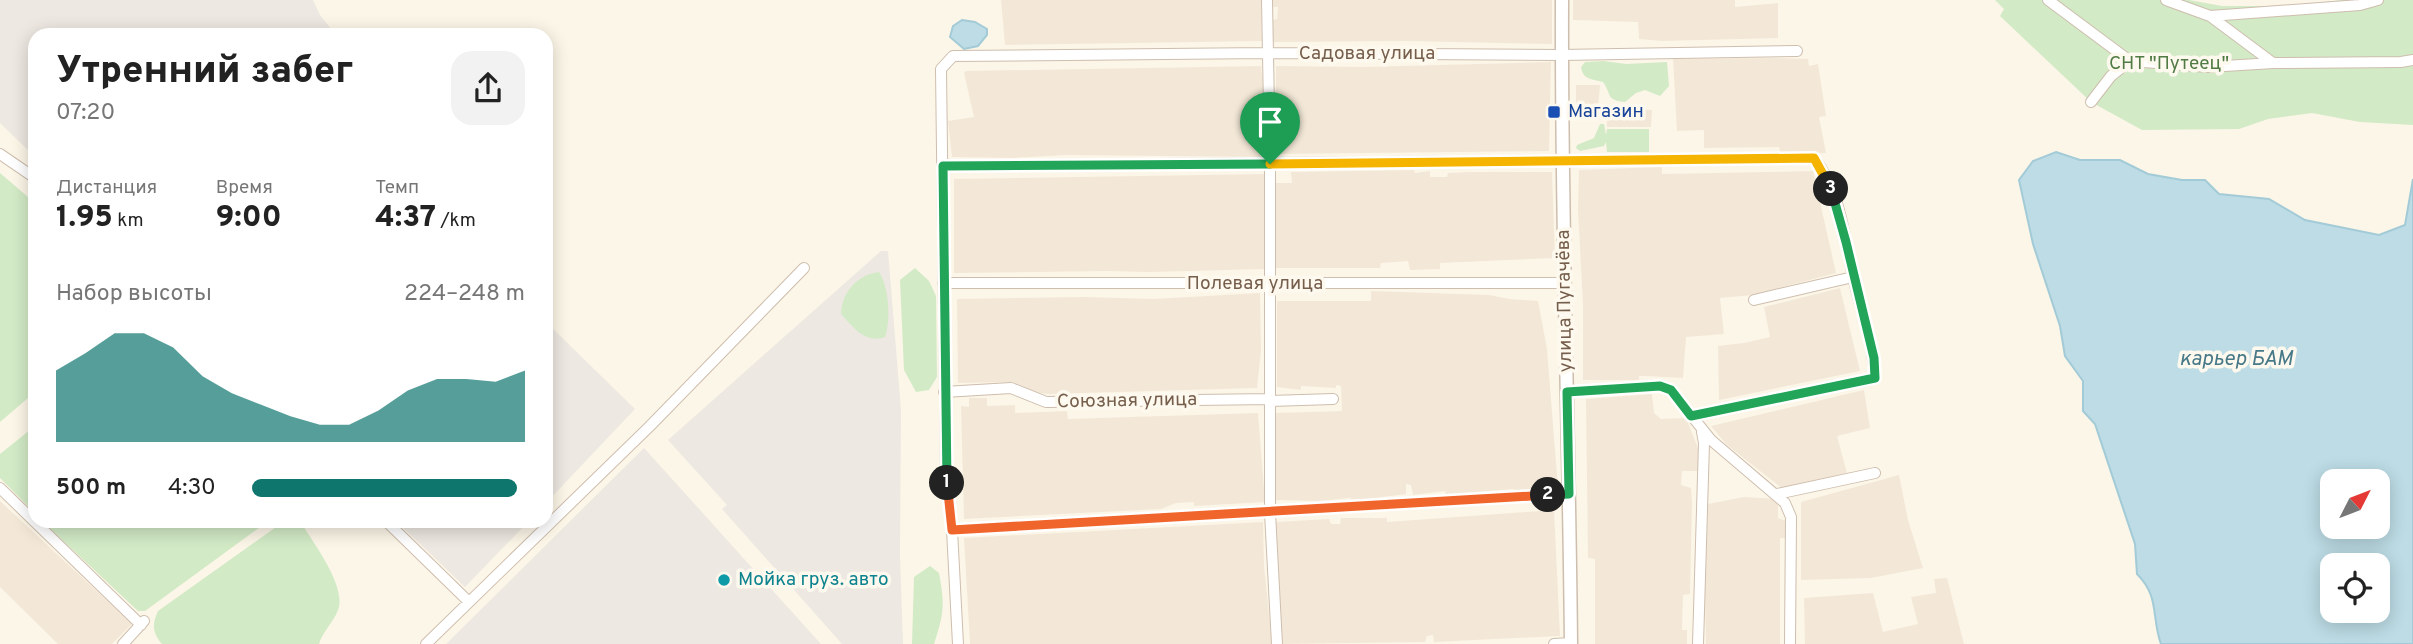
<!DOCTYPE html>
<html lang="ru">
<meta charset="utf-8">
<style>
:root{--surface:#fff;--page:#f2f2f2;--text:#222;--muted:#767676;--accent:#0f766e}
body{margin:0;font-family:Overpass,sans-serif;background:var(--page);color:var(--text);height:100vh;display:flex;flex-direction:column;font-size:26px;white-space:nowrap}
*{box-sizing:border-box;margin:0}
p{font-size:23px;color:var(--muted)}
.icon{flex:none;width:38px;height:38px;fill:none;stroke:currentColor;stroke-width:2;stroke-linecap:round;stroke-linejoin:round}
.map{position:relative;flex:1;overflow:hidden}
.sheet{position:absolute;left:28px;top:28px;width:525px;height:500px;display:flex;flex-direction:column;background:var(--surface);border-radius:21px;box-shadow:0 4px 18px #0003}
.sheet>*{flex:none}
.needle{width:46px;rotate:48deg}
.buttons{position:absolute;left:2320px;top:469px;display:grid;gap:14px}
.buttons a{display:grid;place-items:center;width:70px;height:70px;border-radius:14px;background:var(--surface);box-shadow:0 4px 18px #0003;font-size:35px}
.pin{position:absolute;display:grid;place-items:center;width:60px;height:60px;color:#fff;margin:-72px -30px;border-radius:50% 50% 50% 0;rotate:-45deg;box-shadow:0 0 7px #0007}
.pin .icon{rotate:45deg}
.km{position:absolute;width:35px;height:35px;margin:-18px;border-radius:50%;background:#222;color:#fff;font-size:19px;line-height:35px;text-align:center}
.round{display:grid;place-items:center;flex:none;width:74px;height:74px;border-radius:21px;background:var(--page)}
.summary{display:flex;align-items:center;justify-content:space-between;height:119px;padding:0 28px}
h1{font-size:38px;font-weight:800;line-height:52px}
.stats{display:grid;grid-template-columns:repeat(3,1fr);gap:10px;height:119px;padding:7px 28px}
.stats div{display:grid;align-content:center}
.stats b{font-size:30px;font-weight:800}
.stats small{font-size:19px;font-weight:400}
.stats p{font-size:19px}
.chart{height:196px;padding:14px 28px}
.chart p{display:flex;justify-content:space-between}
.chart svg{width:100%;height:126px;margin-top:7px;fill:var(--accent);opacity:.7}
ul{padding:0 28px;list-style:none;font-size:23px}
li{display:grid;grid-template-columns:112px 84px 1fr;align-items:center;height:52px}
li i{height:18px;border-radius:9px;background:var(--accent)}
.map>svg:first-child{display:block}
</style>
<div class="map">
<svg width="2413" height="644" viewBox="0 0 2413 644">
<rect width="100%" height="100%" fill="#fcf6e8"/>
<path fill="#f3e8d7" d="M1001,0H1261L1262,41L1005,45Z
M1271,0H1552V44L1406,41L1273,42V20L1277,19L1278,7H1271Z
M1573,0H1735V7L1778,3V38L1662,41L1639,39L1638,22L1573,20Z
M1776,58L1808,59L1809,66L1818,64L1826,116L1819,117L1826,153L1781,155L1779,147L1704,148V130L1677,131L1673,59Z
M1551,62L1549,151L1276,154V66L1364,67Z
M1261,66L1264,95V157L1066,155L1012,158L952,157L948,121L974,117L964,73L966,71Z
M1576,85H1600L1598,108L1652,110L1651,127H1607V114L1576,112Z
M1662,167V174L1813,171L1836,273L1753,295L1720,298L1724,334L1686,337L1683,378L1645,376H1639V380H1583V306L1578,209L1579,170Z
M1414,170L1415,173L1430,171V177H1447L1448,173L1469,172H1552L1555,258L1440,263V269L1410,270L1408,261L1381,263L1380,268H1275V183H1292L1291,172Z
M1266,174V269L1149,272L1108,271L954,273V179Z
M1840,288L1860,371L1719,400L1718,346L1744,343L1770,337L1764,307Z
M1371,291L1489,295L1509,299L1538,301L1547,349L1558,488L1514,493V489L1446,494L1445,491L1413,495L1411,485L1406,484V494L1351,501V498L1319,501L1276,500V413L1342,411L1341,386L1336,385V388L1301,386V390L1277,387V301H1371Z
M1260,293L1261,351L1257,388L1049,394L1038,393L1013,382L958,383L957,299L1084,297L1153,299Z
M1864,390L1870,428L1837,436L1847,473L1783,489L1727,445L1711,426Z
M1652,394L1654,413L1661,419L1686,418L1698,448V471H1682L1681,485L1691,488L1692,503L1690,594L1683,595L1682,630H1687V644H1595V559L1588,558L1586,399Z
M969,398H987V406L1015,405V413L1067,411L1068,419L1258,413L1265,502L1194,506V502L1176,503L1161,509L964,519L961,406L969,407Z
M1899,475L1908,520L1923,568L1871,578L1801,580V502Z
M1744,497L1778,499V518L1786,521V538H1780V644H1706L1705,596L1708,504Z
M0,501L132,624L112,644H58L0,587Z
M1554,510L1560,636L1434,642L1433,635L1427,636L1425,642L1281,644L1276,522L1329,519L1331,524H1340L1341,518H1387V522Z
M1263,522L1264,565L1272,644H970L964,538Z
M1947,578L1964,644H1805L1804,598L1873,593L1883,632L1918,624L1911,597L1936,593L1934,579Z"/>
<path fill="#ede8e1" d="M0,0H313L320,15L336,35H35V157L0,123Z
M881,251H888L901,410L900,555L903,644H842L722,509L727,505L668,440Z
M546,322L635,409L546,503Z
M644,448L821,644H446Z
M397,522H528L465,587Z"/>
<path fill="#d2eac6" d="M1995,0H2189L2222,6H2283L2343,0H2413V125L2360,122L2312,113L2268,119L2239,129L2142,130L2091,102L2000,16L2004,9Z
M1604,61L1626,64L1667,62L1669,86L1660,96L1645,90L1636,93L1625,102C1605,100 1612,94 1603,82C1592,79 1583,80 1581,67L1585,62Z
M1600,124H1604L1606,135L1607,129H1649V152H1607L1606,142L1604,146L1580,151L1576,148L1577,145L1594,138Z
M0,173L35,203V392L0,422Z
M915,268L929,281L936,296L937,377L929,390L916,392L904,370L900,280Z
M879,272C889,287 891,320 885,337C865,344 853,327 841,314C842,292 857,275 879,272Z
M35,426V513L0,478V454Z
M43,522H267L145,611H138Z
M283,522H299L302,524C314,544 347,587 338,610C333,623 323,631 319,644H162C152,632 152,624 158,611Z
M930,566L939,573C945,605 944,613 934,644H912L914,577Z"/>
<path fill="#bddce5" stroke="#a3cbd7" stroke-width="2" fill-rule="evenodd" d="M962,20L975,22L987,29V35L978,46L964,49L950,37L953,26Z
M2056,152L2080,160H2120L2148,174L2182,180H2205L2219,194L2269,199L2305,220L2379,235L2405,225L2413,179V644H2161C2151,616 2160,597 2137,574L2135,544L2095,424L2083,411V381L2065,356L2060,326L2033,244L2019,180L2033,161ZM2378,481V527H2333V481ZM2378,565V611H2333V565Z"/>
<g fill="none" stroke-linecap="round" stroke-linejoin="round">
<defs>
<path id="minor" d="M1267,0L1270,164V513L1277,644
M2048,0L2130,61L2209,67L2273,63L2401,62L2413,60
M2166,0L2210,16L2360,5L2378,0
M2210,16L2273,63
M2091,102L2111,76L2130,61
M0,154L35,178
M943,166L1814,158C1840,190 1845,238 1853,277C1861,311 1873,343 1875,378L1691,416
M943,283H1566
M1754,300L1853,277
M944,392L1011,388L1046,402L1270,399
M1567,392L1660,386L1671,390L1711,440L1785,503L1791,517L1790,644
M1270,401L1333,399
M0,488L141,625
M1777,494L1875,473
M387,522L468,601
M952,530L1569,494
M123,644L144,621
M426,644L650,426L804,268
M958,644L952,530L946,475L941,69L953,56L1266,53L1561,55L1797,51
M1554,644L1571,643
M1698,644L1704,443L1702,432"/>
<path id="tertiary" d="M1562,0C1561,215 1569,429 1571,644"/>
</defs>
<use href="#minor" stroke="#cebeae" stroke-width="12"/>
<use href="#tertiary" stroke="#cebeae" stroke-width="15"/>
<use href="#minor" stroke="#fff" stroke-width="10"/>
<use href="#tertiary" stroke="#fff" stroke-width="12"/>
</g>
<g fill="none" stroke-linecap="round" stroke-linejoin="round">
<defs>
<path id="split-1" d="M947,483L943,166L1270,164"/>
<path id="split-2" d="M947,483L952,530L1548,495"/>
<path id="split-3" d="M1548,495L1569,494L1567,392L1660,386L1671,390L1691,416L1875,378L1874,358L1846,242L1831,189"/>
<path id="split-4" d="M1270,164L1814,158L1831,189"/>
</defs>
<use href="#split-1" stroke="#fff" stroke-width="14"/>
<use href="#split-2" stroke="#fff" stroke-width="14"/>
<use href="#split-3" stroke="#fff" stroke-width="14"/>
<use href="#split-4" stroke="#fff" stroke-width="14"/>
<use href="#split-1" stroke="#22a559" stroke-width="9"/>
<use href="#split-2" stroke="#f0652b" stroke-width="9"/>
<use href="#split-3" stroke="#22a559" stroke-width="9"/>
<use href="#split-4" stroke="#f5b400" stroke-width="9"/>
</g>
<rect fill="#1a4fb4" stroke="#fef9ee" stroke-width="2.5" x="1547" y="105" width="14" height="14" rx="3.5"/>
<circle fill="#0f9aa8" stroke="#fef9ee" stroke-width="2.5" cx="724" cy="580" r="7"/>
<g text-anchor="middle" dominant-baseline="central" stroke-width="7" stroke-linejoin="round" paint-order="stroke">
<g font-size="19" fill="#765e4c" stroke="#fef9ee">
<text x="1367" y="54">Садовая улица</text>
<text x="1255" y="284">Полевая улица</text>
<text transform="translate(1565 301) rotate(-91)">улица Пугачёва</text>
<text transform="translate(1127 401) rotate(-1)">Союзная улица</text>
</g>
<g font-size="19" fill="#517b44" stroke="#fef9ee">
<text x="2169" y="64">СНТ "Путеец"</text>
</g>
<g font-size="19" fill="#164399" stroke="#fef9ee" text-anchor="start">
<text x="1568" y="112">Магазин</text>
</g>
<g font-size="19" fill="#0d838f" stroke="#fef9ee" text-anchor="start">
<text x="738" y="580">Мойка груз. авто</text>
</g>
<g font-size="21" font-style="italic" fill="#477988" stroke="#fef9ee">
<text x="2236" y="359">карьер БАМ</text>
</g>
</g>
</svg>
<div class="buttons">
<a><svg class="needle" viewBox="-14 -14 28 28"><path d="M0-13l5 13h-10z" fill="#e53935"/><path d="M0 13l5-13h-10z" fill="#767676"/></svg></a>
<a><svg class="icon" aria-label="locate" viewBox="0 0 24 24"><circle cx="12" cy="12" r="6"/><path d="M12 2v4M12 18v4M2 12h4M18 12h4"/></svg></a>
</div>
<div class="pin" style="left:1270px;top:164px;background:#1e9e55"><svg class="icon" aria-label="arrive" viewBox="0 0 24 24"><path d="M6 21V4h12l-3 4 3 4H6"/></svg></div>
<b class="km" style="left:947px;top:483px">1</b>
<b class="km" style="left:1548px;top:495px">2</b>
<b class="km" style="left:1831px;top:189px">3</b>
<section class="sheet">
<div class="summary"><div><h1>Утренний забег</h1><p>07:20</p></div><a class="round"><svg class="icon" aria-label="share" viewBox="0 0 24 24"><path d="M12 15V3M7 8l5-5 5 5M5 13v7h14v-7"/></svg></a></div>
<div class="stats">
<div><p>Дистанция</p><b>1.95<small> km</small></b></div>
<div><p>Время</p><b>9:00</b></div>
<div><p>Темп</p><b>4:37<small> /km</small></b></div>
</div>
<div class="chart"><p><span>Набор высоты</span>224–248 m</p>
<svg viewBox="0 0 160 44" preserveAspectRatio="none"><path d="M0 44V19L10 13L20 6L30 6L40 11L50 21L60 27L70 31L80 35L90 38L100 38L110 33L120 26L130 22L140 22L150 23L160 19V44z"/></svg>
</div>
<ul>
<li><b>500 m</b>4:30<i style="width:97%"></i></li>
</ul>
</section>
</div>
